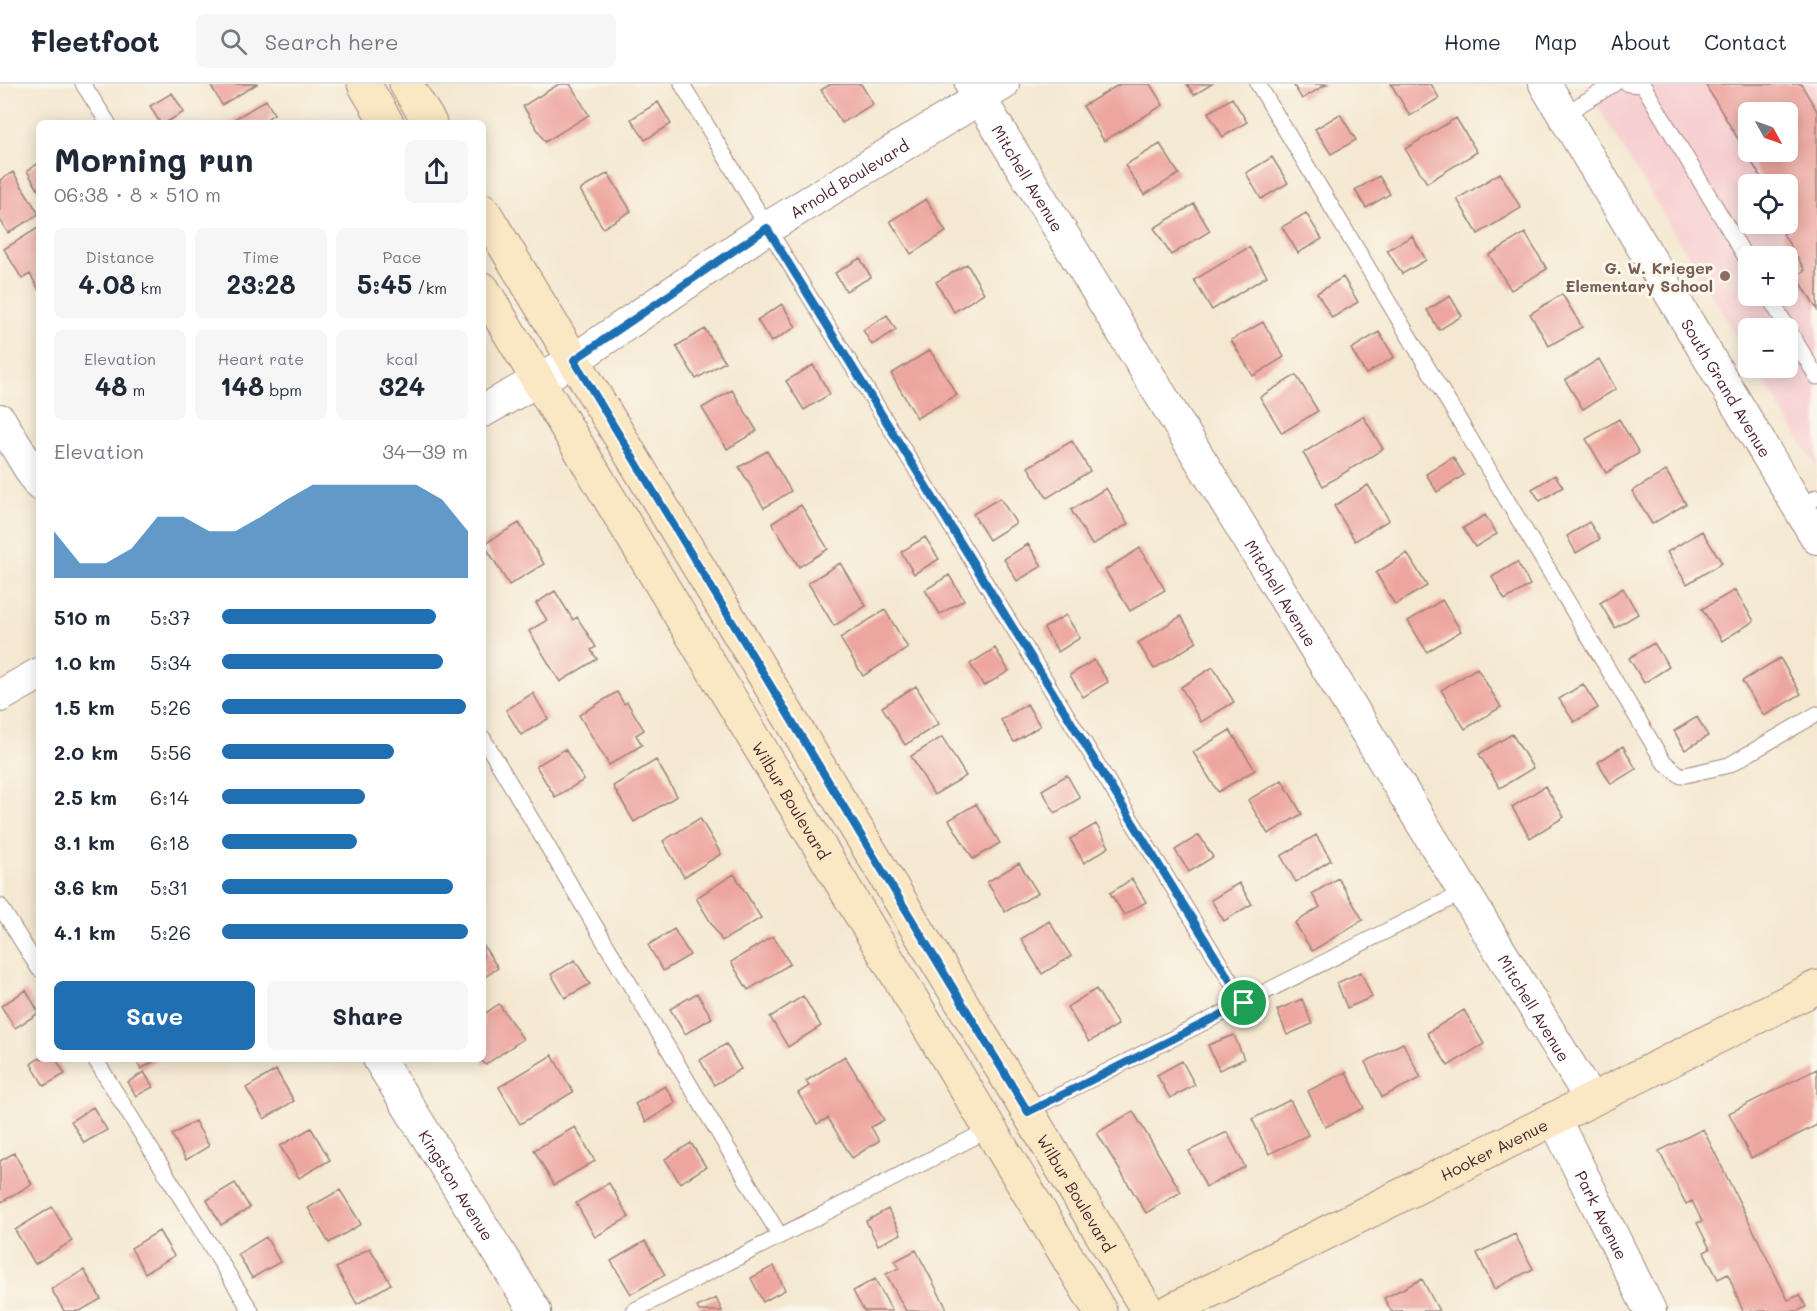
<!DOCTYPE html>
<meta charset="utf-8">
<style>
:root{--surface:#fff;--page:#f6f6f7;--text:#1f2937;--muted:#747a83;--line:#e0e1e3;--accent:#1f6fb2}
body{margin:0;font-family:Mali,sans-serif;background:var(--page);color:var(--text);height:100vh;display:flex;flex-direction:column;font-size:22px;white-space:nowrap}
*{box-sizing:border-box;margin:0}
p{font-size:20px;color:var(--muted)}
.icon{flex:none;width:33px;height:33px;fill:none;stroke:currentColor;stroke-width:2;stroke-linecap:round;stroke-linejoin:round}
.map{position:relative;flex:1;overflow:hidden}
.details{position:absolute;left:36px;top:36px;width:450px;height:942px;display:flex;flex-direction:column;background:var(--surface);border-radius:9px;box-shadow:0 3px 15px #0003}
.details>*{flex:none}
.needle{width:39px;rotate:130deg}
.controls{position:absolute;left:1738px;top:18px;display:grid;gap:12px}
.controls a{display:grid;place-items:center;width:60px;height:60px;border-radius:9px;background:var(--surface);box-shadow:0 3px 15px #0003;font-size:30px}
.pin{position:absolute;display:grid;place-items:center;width:51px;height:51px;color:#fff;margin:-26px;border:3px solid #fff;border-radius:50%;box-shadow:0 2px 6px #0007}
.round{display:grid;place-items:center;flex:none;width:63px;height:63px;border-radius:9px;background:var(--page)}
.overview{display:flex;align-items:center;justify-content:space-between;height:102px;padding:0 18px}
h1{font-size:33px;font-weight:700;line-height:45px}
.figures{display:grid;grid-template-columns:repeat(3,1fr);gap:9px;height:102px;padding:6px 18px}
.figures div{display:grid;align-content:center;border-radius:9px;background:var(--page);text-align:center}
.figures b{font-size:26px;font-weight:700}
.figures small{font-size:16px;font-weight:400}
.figures p{font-size:16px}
.chart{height:168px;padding:12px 18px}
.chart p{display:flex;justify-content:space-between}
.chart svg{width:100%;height:108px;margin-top:6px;fill:var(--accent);opacity:.7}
.action{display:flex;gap:12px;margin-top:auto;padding:12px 18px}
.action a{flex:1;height:69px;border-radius:9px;background:var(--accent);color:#fff;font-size:24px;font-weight:700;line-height:69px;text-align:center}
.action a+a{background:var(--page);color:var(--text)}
ul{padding:0 18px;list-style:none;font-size:20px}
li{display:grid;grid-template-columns:96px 72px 1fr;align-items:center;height:45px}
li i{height:15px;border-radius:8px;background:var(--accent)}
header{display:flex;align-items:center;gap:36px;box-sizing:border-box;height:84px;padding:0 30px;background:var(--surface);border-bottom:2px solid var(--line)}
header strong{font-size:28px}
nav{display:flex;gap:33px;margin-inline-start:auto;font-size:21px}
.search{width:420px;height:54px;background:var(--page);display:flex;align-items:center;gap:15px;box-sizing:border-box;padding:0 21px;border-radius:9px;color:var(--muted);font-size:22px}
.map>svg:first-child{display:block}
</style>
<header>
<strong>Fleetfoot</strong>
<div class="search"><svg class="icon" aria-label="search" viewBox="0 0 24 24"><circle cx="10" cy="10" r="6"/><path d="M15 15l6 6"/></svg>Search here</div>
<nav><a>Home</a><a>Map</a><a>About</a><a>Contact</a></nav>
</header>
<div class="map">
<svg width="1817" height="1227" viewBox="0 0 1817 1227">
<rect width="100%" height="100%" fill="#fbf7ec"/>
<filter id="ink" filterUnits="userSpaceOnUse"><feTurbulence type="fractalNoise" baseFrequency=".0167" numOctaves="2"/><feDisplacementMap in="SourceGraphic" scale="12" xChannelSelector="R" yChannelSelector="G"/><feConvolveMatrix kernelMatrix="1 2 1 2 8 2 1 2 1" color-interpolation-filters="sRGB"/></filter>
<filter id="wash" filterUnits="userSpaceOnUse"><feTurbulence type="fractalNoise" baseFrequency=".008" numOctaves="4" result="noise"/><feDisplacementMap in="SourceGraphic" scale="24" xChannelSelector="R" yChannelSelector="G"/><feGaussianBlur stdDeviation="1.35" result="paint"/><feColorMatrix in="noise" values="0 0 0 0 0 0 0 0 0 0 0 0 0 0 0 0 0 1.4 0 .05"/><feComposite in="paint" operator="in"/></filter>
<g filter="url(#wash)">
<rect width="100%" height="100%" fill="#f4e8d0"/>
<path fill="#f7cfd2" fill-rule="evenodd" d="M1584,0H1817V384L1756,284H1788V244H1749V272ZM1749,28H1788V68H1749ZM1749,100H1788V140H1749ZM1749,172H1788V212H1749Z"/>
<g id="blocks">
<path fill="#eda69f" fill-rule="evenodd" d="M210,0H257L222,21Z
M559,0H570L589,31L545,58L523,22Z
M831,0H861L873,20L842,39L821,6Z
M1120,0H1150L1163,21L1104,57L1083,22Z
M1187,0H1212L1194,11Z
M1293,0H1327L1302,15Z
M1391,0H1431L1439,14L1410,32Z
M1705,0H1801L1817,27V226L1797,192L1805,186L1783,150L1791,145L1788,140V100H1765ZM1749,28H1788V68H1749Z
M172,9L184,28L165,39H160L150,22Z
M1232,14L1247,38L1223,53L1208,29Z
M266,16L274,30L268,34L271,39H228Z
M658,18L671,40L645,56L631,35Z
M1340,30L1356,56L1331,70L1315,45Z
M1456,34L1477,68L1427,99L1405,65Z
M1160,60L1179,90L1144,111L1125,81Z
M1272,73L1288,99L1261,115L1246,89Z
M39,79V107L27,87Z
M13,88L39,130L8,149L0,135V96Z
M608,89L631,127L603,144L580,106Z
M1500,89L1521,124L1478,150L1457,115Z
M1379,92L1390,110L1366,124L1355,106Z
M926,115L946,148L911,170L890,137Z
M1194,120L1210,147L1171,171L1154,144Z
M1306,129L1322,155L1298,169L1282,143Z
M38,144L39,145V206L30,190L22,195L4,165Z
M1525,149L1547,185L1511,206L1489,171Z
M1412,152L1426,176L1402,190L1387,166Z
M1249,163L1267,192L1212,226L1194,196Z
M860,174L871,193L846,207L835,189Z
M967,180L984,209L954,228L936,198Z
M1343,193L1358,218L1332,234L1317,209Z
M1562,210L1582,243L1549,262L1530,230Z
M1450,212L1462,232L1439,246L1427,226Z
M782,220L796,243L771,258L757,236Z
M887,231L896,246L872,261L863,246Z
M1263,238L1284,273L1253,292L1231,256Z
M705,245L725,278L696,295L676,262Z
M1379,248L1394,273L1366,290L1351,265Z
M930,266L957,311L917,334L891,290Z
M1599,275L1616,305L1583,325L1565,296Z
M813,281L830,310L804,326L786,297Z
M1296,291L1318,327L1282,349L1260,313Z
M732,306L757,347L727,365L702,324Z
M1363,332L1383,365L1323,402L1303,369Z
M1619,335L1639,369L1606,389L1586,355Z
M1072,357L1090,387L1047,414L1028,383Z
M767,367L791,407L764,424L739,383Z
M1453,373L1464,391L1437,408L1426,390Z
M1666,387L1686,420L1652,440L1632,407Z
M1555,391L1563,403L1540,417L1532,405Z
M1368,401L1389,436L1355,457L1334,422Z
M1106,404L1128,440L1092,461L1071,426Z
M1000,414L1016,439L989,456L973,430Z
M801,421L828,465L799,483L772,439Z
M1485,431L1497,450L1475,463L1463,444Z
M1589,438L1600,455L1576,469L1567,452Z
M519,439L544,480L509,501L484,460Z
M1702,447L1722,479L1687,500L1667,468Z
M925,453L939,475L914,490L901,468Z
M1028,460L1042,482L1017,497L1004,475Z
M1140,464L1165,506L1130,527L1105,486Z
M1407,469L1427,502L1395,521L1376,489Z
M1517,478L1530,501L1505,516L1492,493Z
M840,479L866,522L834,542L808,499Z
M949,491L964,516L940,530L925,506Z
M1623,504L1638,530L1615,544L1600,519Z
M1735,506L1754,537L1722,557L1702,525Z
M555,507L573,536L577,533L596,563L591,566L597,575L560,598L529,547L547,536L536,519Z
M1442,516L1461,547L1427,568L1408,537Z
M885,526L908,564L863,592L840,554Z
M1066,531L1080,554L1058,568L1044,544Z
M1181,532L1197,558L1154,585L1138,559Z
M1654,559L1669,583L1644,599L1629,574Z
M995,564L1009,587L984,602L970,580Z
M1780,574L1801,610L1764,632L1742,597Z
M1094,576L1108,598L1083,613L1070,591Z
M1213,583L1234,618L1201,638L1181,603Z
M1477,584L1501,623L1465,645L1441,606Z
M1583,600L1598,624L1574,638L1559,615Z
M916,602L939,640L905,661L882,623Z
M617,608L624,620L627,618L644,646L636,651L642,661L609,681L579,631Z
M533,609L548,635L521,651L506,626Z
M1027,620L1040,642L1014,658L1001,636Z
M1697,633L1708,652L1685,666L1674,647Z
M1230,646L1255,686L1218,708L1193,668Z
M1512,650L1533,684L1500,704L1479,670Z
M942,653L966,692L934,711L911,672Z
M1623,662L1636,685L1611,700L1598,678Z
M565,665L584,696L555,713L536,682Z
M656,676L677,712L634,738L613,702Z
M1067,691L1080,714L1055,729L1042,706Z
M1282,696L1302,730L1268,750L1248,716Z
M1545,702L1564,733L1530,754L1512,723Z
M976,720L1000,759L973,775L949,736Z
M700,734L721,770L684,793L663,757Z
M1096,740L1109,763L1084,779L1070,755Z
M1199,751L1213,773L1189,788L1175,766Z
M1316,751L1331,776L1296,798L1281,772Z
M1019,779L1038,809L1005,828L987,798Z
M734,790L761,834L722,857L696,814Z
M1338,794L1363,836L1312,867L1295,839L1320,823L1312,810Z
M1132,795L1146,818L1124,831L1110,809Z
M1239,799L1252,820L1224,837L1211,816Z
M1049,837L1071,872L1042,890L1021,855Z
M674,845L690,871L663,887L648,861Z
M773,852L790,880L748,906L731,878Z
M483,861L498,884L483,894Z
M575,876L590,900L565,914L551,890Z
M1361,888L1372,913L1347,924L1337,899Z
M1096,905L1118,941L1089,958L1067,923Z
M26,906L39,929L15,944L1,922Z
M697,909L712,934L685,950L670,925Z
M803,912L821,942L788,963L770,933Z
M1302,915L1312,940L1287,951L1277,926Z
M499,920L523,955L485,981L481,975H483V931Z
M1464,926L1484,960L1448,982L1427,949Z
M1234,951L1244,975L1219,986L1208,961Z
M1403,959L1421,994L1382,1013L1365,978Z
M726,960L741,985L714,1001L700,976Z
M552,971L573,1008L520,1040L499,1003Z
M845,972L884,1036L871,1043L879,1057L852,1074L828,1034L817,1040L798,1009L809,1002L806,997Z
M38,975H56L65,990L44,1002L31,980Z
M135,975H158L141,985Z
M1182,977L1195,1001L1170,1014L1157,991Z
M1817,985V1041L1751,1074L1729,1029Z
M276,986L294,1017L264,1035L246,1004Z
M144,988L153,1003L136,1012L128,998Z
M1346,988L1364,1024L1325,1043L1308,1007Z
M665,1002L676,1019L646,1038L635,1020Z
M1290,1016L1308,1051L1269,1070L1252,1035Z
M93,1023L107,1046L84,1059L71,1037Z
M1133,1027L1181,1108L1146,1129L1097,1049Z
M195,1037L209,1062L186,1076L172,1051Z
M575,1043L595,1077L554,1101L534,1066Z
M311,1044L330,1076L299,1094L280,1062Z
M1703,1045L1788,1216L1800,1211L1806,1223L1798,1227H1743L1728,1190L1718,1195L1704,1168L1710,1165L1697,1139L1702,1137L1692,1117L1686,1120L1659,1067Z
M1227,1048L1245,1083L1206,1103L1189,1067Z
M691,1059L706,1083L680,1099L665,1075Z
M14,1069L32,1100L0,1119V1077Z
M235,1099L250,1124L221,1141L207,1116Z
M609,1099L629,1133L595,1153L576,1119Z
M340,1106L361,1140L329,1159L308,1124Z
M52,1123L72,1157L35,1180L15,1146Z
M888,1125L901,1150L878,1161L866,1137Z
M159,1147L174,1172L145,1189L131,1164Z
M1515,1150L1533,1185L1494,1205L1477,1169Z
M266,1153L280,1178L252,1194L238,1170Z
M645,1157L665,1191L631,1210L611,1177Z
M370,1164L391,1200L357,1220L336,1184Z
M916,1166L948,1227H906L886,1190L899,1184L895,1177Z
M774,1182L785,1206L763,1218L751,1194Z
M84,1186L101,1215L80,1227H64L51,1205Z
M875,1195L892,1227H864L853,1207Z
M1422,1195L1439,1227H1391L1384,1214Z
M716,1214L722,1227H699L697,1223Z"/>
</g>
</g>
<g filter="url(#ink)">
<use href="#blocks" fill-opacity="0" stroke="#9f847e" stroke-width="1.5"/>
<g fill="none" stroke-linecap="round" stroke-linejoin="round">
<defs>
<path id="lane" d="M83,0L108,39
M682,0L787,176L1244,919
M1258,0L1663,677L1681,692L1729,681L1817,630
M1628,0L1643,1L1749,179
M1563,31L1614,0
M1768,212L1788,244
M1788,245L1817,293
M1799,424L1817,413
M483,654L780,1152
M0,822L39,885
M95,975L251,1227
M1028,1027L1464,808
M633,1227L990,1045"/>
<g id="street">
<path id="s1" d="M971,0L1591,1016"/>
<path id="s2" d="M1545,0L1817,454"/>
<path id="s3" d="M483,327L574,276L767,144L1003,0"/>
<path d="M0,336L39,400"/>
<path d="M0,612L39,590"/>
<path id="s4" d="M379,975L535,1227"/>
<path id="s5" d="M1554,1034L1650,1227"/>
</g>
<g id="secondary">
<path d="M364,0L387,39"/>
<path d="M406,0L430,39"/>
<path id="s6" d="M483,126L1148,1227"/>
<path id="s7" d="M483,205L1100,1227"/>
<path id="s8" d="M1170,1227L1817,903"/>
</g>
</defs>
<use href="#lane" stroke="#9f847e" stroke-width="17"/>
<use href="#street" stroke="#9f847e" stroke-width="34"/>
<use href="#secondary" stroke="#9f847e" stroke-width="35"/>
<use href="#lane" stroke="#fff" stroke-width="15"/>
<use href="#street" stroke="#fff" stroke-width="32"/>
<use href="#secondary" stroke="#fae7c3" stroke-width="33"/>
</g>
</g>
<g fill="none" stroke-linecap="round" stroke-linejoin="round" filter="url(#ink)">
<defs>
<path id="route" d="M767,144L1244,919L1028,1028L574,276Z"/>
</defs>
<use href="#route" stroke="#fff" stroke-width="12"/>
<use href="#route" stroke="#1f6fb2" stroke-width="8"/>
</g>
<circle fill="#8d6e63" stroke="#fbf7ec" stroke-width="2" cx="1725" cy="192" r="6"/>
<g text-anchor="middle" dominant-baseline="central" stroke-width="6" stroke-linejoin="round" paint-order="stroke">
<g font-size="16" fill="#4a1f2b" stroke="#fbf7ec">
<text stroke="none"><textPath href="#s1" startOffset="110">Mitchell Avenue</textPath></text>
<text stroke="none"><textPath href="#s3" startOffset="434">Arnold Boulevard</textPath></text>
<text stroke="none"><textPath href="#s2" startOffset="354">South Grand Avenue</textPath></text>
<text stroke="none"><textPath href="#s1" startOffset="596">Mitchell Avenue</textPath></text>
<text stroke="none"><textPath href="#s7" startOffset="597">Wilbur Boulevard</textPath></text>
<text stroke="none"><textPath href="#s1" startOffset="1082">Mitchell Avenue</textPath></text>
<text stroke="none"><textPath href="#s8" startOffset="362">Hooker Avenue</textPath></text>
<text stroke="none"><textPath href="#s4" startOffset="148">Kingston Avenue</textPath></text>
<text stroke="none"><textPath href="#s6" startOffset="1148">Wilbur Boulevard</textPath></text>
<text stroke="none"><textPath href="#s5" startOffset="108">Park Avenue</textPath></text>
</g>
<g font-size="16" font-weight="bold" fill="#785e54" stroke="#fbf7ec" text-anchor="end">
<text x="1713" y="183">G. W. Krieger<tspan x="1713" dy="18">Elementary School</tspan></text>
</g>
</g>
</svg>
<div class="controls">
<a><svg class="needle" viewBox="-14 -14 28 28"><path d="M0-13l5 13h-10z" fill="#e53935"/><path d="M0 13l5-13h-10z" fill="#747a83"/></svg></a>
<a><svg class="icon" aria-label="locate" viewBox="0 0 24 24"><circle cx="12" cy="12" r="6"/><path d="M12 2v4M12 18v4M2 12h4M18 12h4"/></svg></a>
<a>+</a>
<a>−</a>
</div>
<div class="pin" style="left:1244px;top:919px;background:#1e9e55"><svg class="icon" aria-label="arrive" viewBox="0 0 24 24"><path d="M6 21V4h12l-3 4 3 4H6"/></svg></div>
<section class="details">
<div class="overview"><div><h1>Morning run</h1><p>06:38 · 8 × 510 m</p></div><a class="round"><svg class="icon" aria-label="share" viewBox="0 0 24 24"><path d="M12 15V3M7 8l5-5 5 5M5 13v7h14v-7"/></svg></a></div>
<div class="figures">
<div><p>Distance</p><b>4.08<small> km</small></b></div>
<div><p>Time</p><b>23:28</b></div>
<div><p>Pace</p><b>5:45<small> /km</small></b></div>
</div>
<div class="figures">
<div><p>Elevation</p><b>48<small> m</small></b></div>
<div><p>Heart rate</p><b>148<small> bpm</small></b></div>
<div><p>kcal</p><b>324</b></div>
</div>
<div class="chart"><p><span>Elevation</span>34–39 m</p>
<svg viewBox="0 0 160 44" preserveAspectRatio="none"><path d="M0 44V25L10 38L20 38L30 32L40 19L50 19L60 25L70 25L80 19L90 12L100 6L110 6L120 6L130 6L140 6L150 12L160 25V44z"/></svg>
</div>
<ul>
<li><b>510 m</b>5:37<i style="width:87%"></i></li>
<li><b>1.0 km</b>5:34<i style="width:90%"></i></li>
<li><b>1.5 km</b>5:26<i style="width:99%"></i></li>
<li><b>2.0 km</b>5:56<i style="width:70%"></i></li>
<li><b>2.5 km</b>6:14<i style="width:58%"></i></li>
<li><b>3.1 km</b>6:18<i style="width:55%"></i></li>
<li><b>3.6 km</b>5:31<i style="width:94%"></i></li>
<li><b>4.1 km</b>5:26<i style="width:100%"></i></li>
</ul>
<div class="action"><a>Save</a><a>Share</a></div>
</section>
</div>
